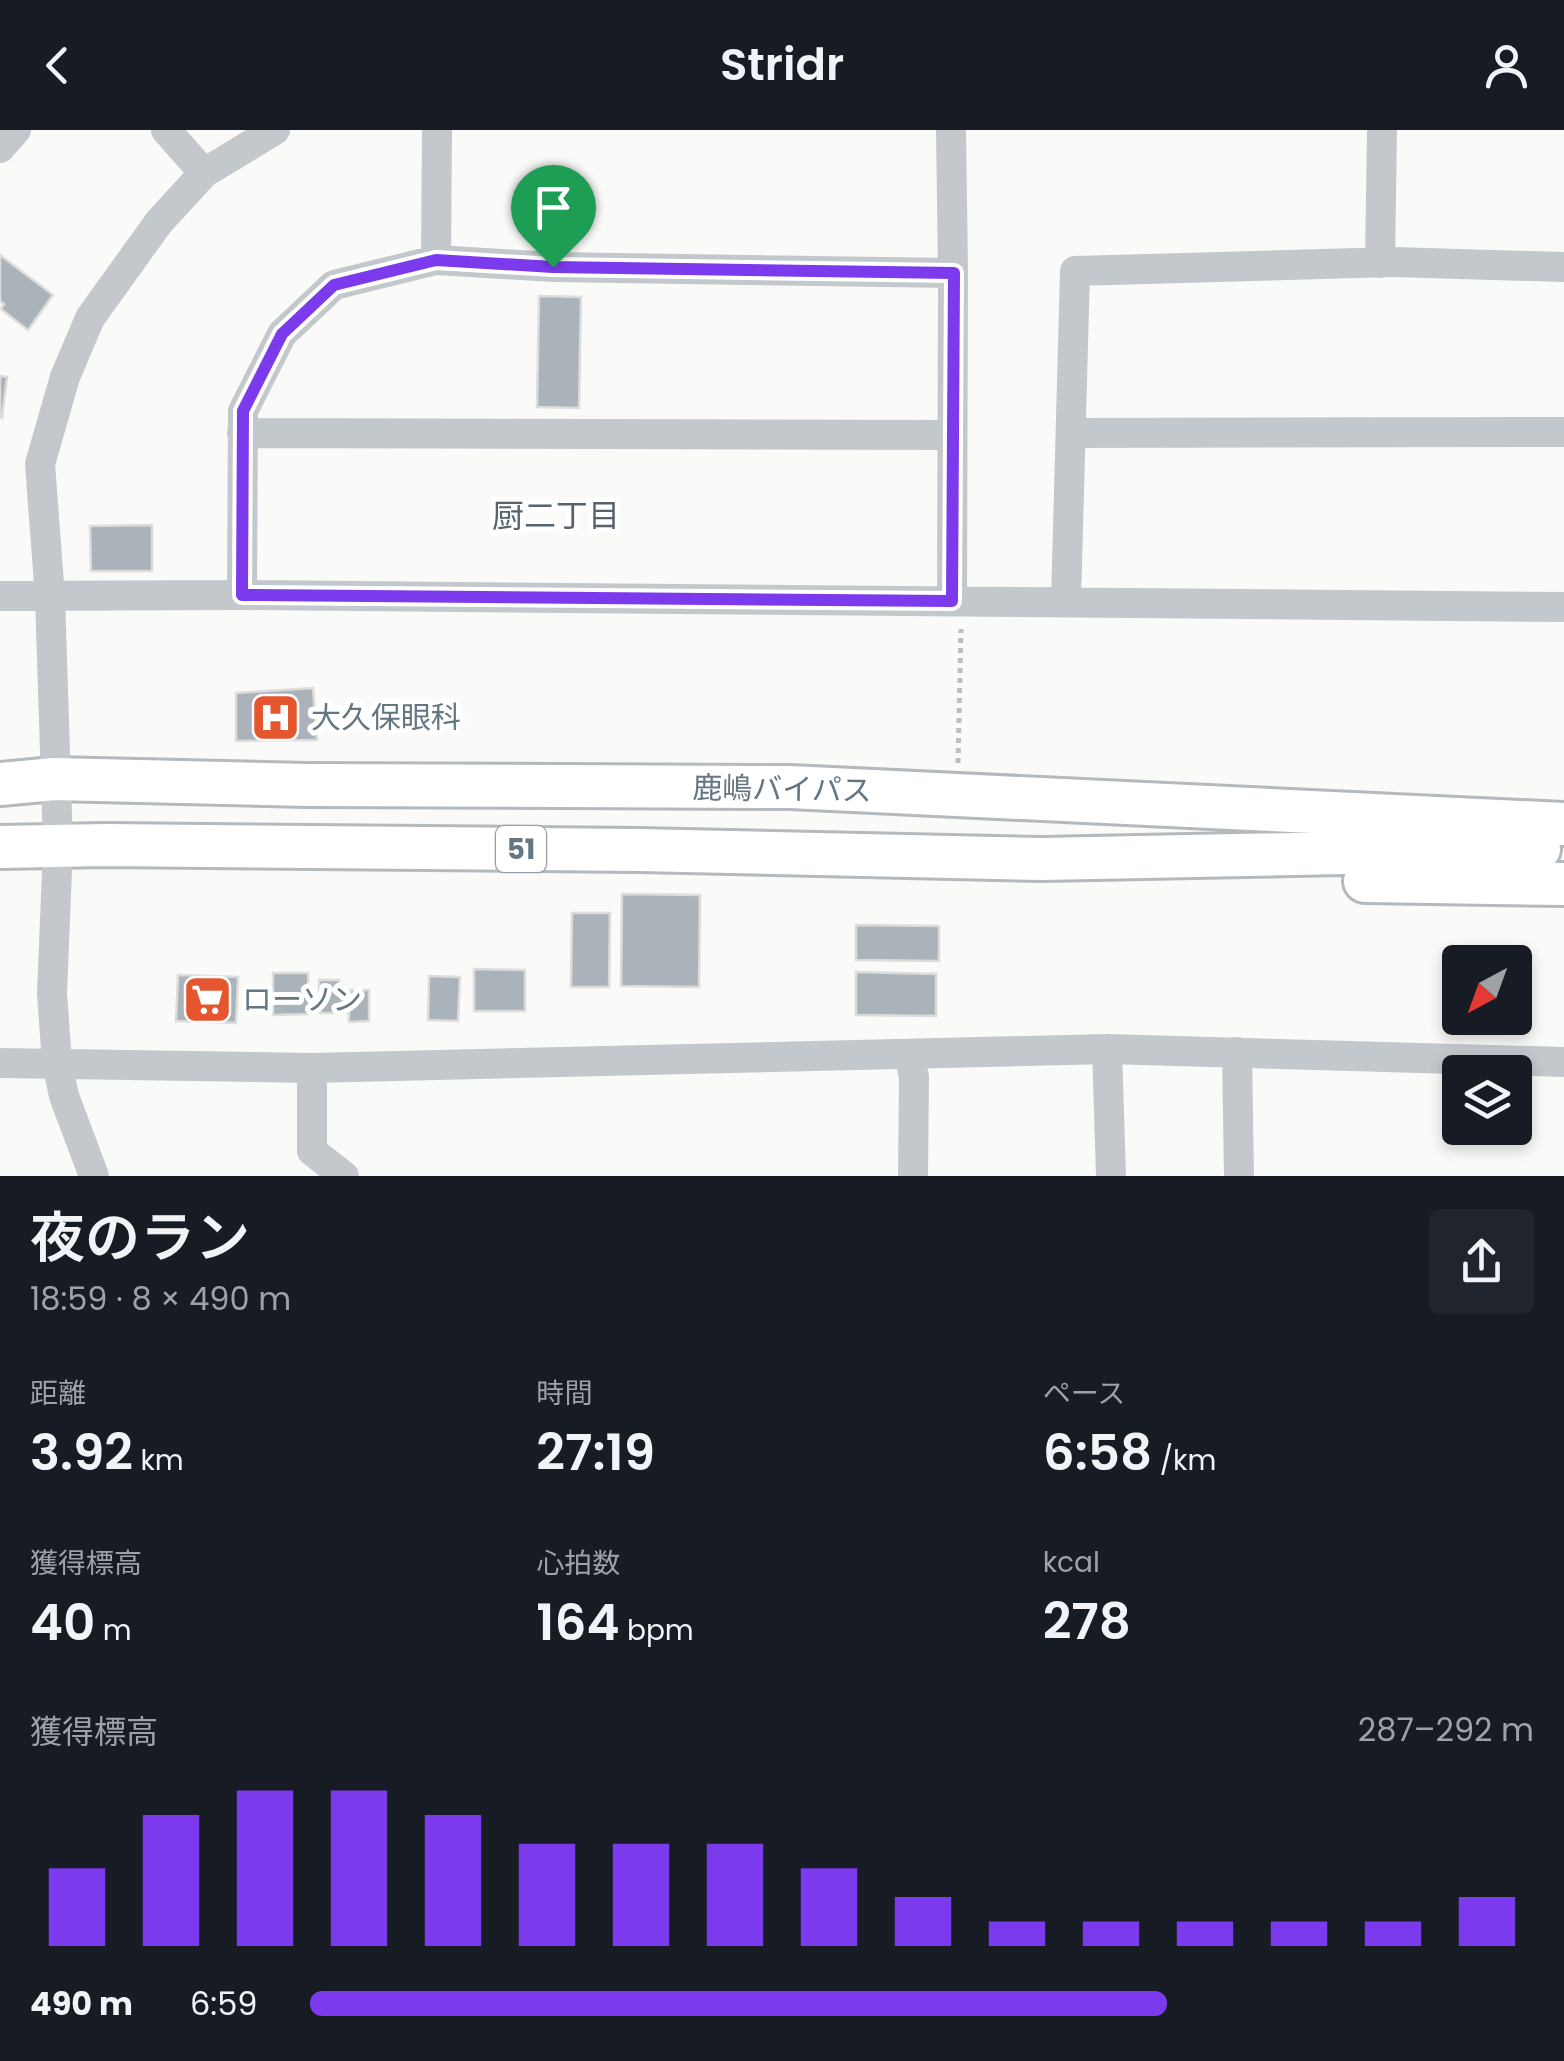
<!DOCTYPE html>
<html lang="ja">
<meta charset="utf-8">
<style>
:root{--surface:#171b24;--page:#20242c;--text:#f1f3f6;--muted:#9ea1a6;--accent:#7c3aed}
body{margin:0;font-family:Poppins,"Noto Sans JP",sans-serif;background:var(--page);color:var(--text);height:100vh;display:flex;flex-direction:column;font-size:38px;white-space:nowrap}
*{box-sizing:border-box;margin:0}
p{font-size:32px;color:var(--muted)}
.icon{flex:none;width:55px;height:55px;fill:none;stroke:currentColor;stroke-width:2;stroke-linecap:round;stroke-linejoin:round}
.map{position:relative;height:1046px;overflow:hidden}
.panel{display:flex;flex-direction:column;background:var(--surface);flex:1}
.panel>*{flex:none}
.needle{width:65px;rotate:221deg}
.tools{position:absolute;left:1442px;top:815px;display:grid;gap:20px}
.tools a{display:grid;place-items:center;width:90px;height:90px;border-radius:10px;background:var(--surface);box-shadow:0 5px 15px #0003;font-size:50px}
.pin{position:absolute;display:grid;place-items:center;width:85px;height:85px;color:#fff;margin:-102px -42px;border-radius:50% 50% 50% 0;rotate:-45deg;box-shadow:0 0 10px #0007}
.pin .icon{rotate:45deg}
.round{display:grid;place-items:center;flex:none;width:105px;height:105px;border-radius:10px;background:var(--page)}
.summary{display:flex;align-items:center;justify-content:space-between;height:170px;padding:0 30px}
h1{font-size:55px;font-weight:600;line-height:75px}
.stats{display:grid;grid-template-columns:repeat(3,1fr);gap:15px;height:170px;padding:10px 30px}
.stats div{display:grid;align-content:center}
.stats b{font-size:50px;font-weight:600}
.stats small{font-size:28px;font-weight:400}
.stats p{font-size:28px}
.chart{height:280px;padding:20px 30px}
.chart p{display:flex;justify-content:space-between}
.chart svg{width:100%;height:180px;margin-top:10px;stroke:var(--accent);stroke-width:6}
ul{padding:0 30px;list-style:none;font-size:32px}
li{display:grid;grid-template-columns:160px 120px 1fr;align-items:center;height:75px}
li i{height:25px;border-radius:12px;background:var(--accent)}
header{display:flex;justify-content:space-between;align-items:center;height:130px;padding:0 30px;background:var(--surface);font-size:45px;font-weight:600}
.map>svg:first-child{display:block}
</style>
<header><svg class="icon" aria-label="back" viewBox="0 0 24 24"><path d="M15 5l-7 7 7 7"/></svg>Stridr<svg class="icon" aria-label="person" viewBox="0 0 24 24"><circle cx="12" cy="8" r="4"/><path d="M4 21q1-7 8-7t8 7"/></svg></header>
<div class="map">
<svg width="1564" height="1046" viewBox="0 0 1564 1046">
<rect width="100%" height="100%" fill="#fafaf8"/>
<path fill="#aab3b9" stroke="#dcdcda" stroke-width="2.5" d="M0,125L53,165L28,200L1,179L4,174L0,171Z
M539,166L581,167L579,278L537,277Z
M0,246L7,247L2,288L0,287Z
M152,395V441H91L90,396Z
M313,558L317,610L236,611V563Z
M622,764L700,765L699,857L621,856Z
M572,783H610L609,857H571Z
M856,795L939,796V831L856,830Z
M474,839L525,840V881H474Z
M856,842L936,844V886L856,885Z
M273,843H308L309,884L273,885Z
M178,845L238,847L236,893L176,891Z
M429,846L460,847L458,891L428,890Z
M319,850H339V860H369V891L349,892V883H320Z"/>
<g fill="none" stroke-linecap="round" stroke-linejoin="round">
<defs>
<path id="highway" d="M0,654L54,649L308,655L790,657L1564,694
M0,717L106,715L639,720L1042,729L1539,719
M1365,751L1564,754"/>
</defs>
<use href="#highway" stroke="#b4b9bd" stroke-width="48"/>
<path stroke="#bbbfc2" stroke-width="5" stroke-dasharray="5 5" stroke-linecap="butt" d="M958,633L961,499"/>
<path stroke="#c3c8cc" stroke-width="30" d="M166,0L204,43
M951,0L953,143L952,471
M0,18L16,0
M436,130L437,0
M1380,133L1382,0
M242,303L952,305
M1071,303L1564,302
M242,465L243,281L282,204L334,155L436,130L553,137L953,143
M0,466L242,465L1564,477
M1066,472L1075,141L1393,132L1564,137
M1107,919L1111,1046
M1237,922L1239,1046
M909,925L914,947L913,1046
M0,933L312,938L1107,919L1564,932
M312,938V1021L344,1046
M94,1046L64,966L57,932L52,864L58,715L50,467L40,334L65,247L90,188L159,92L204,43L275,0"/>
<use href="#highway" stroke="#fff" stroke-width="42"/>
</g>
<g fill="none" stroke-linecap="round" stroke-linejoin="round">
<defs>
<path id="route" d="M436,130L553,137L954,143L952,471L242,465L243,281L282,204L334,155Z"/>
</defs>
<use href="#route" stroke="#fff" stroke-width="20"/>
<use href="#route" stroke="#7c3aed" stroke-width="12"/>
</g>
<defs>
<symbol id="hospital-square" viewBox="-11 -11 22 22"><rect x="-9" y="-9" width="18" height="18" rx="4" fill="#e4572e" stroke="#fff"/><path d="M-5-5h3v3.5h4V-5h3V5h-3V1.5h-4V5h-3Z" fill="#fff"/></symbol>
<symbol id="supermarket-square" viewBox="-11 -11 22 22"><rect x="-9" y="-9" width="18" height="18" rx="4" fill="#e4572e" stroke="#fff"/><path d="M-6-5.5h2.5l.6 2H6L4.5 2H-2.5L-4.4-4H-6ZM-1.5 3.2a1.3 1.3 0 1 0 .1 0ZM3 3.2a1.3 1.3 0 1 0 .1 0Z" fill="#fff"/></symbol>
</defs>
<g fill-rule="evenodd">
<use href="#hospital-square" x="248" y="560" width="55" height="55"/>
<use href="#supermarket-square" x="180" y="842" width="55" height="55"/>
</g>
<g text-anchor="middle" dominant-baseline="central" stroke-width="10" stroke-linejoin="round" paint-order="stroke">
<rect fill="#fff" stroke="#939fa8" stroke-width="2.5" x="496" y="696" width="50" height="46" rx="8"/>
<g font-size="28" font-weight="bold" fill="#657683">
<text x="521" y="719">51</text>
</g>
<g font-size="30" fill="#657683" stroke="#fff" text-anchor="start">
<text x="311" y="587">大久保眼科</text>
<text x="242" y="869">ローソン</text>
</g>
<g font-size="30" fill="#657683" stroke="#fff">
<text transform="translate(782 659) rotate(1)">鹿嶋バイパス</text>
</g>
<g font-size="32" fill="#57646e" stroke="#fff">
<text x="556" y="385">厨二丁目</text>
</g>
</g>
</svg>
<div class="tools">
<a><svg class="needle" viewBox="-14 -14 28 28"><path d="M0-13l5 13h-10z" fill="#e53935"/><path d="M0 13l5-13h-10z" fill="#9ea1a6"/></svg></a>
<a><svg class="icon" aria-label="layers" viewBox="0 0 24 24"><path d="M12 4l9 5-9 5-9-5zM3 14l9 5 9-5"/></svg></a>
</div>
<div class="pin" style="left:553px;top:137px;background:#1e9e55"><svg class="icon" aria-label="arrive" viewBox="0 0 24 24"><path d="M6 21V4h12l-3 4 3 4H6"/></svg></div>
</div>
<section class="panel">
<div class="summary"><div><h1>夜のラン</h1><p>18:59 · 8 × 490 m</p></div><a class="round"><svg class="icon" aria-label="share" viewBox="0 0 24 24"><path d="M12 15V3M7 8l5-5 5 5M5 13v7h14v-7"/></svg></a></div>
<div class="stats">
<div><p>距離</p><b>3.92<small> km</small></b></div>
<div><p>時間</p><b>27:19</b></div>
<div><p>ペース</p><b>6:58<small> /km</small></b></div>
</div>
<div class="stats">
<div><p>獲得標高</p><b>40<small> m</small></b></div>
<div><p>心拍数</p><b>164<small> bpm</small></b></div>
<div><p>kcal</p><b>278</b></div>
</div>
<div class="chart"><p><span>獲得標高</span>287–292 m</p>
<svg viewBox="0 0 160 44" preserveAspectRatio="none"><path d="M5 44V25M15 44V12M25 44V6M35 44V6M45 44V12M55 44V19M65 44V19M75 44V19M85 44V25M95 44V32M105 44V38M115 44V38M125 44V38M135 44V38M145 44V38M155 44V32"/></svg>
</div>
<ul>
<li><b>490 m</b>6:59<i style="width:70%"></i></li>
</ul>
</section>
